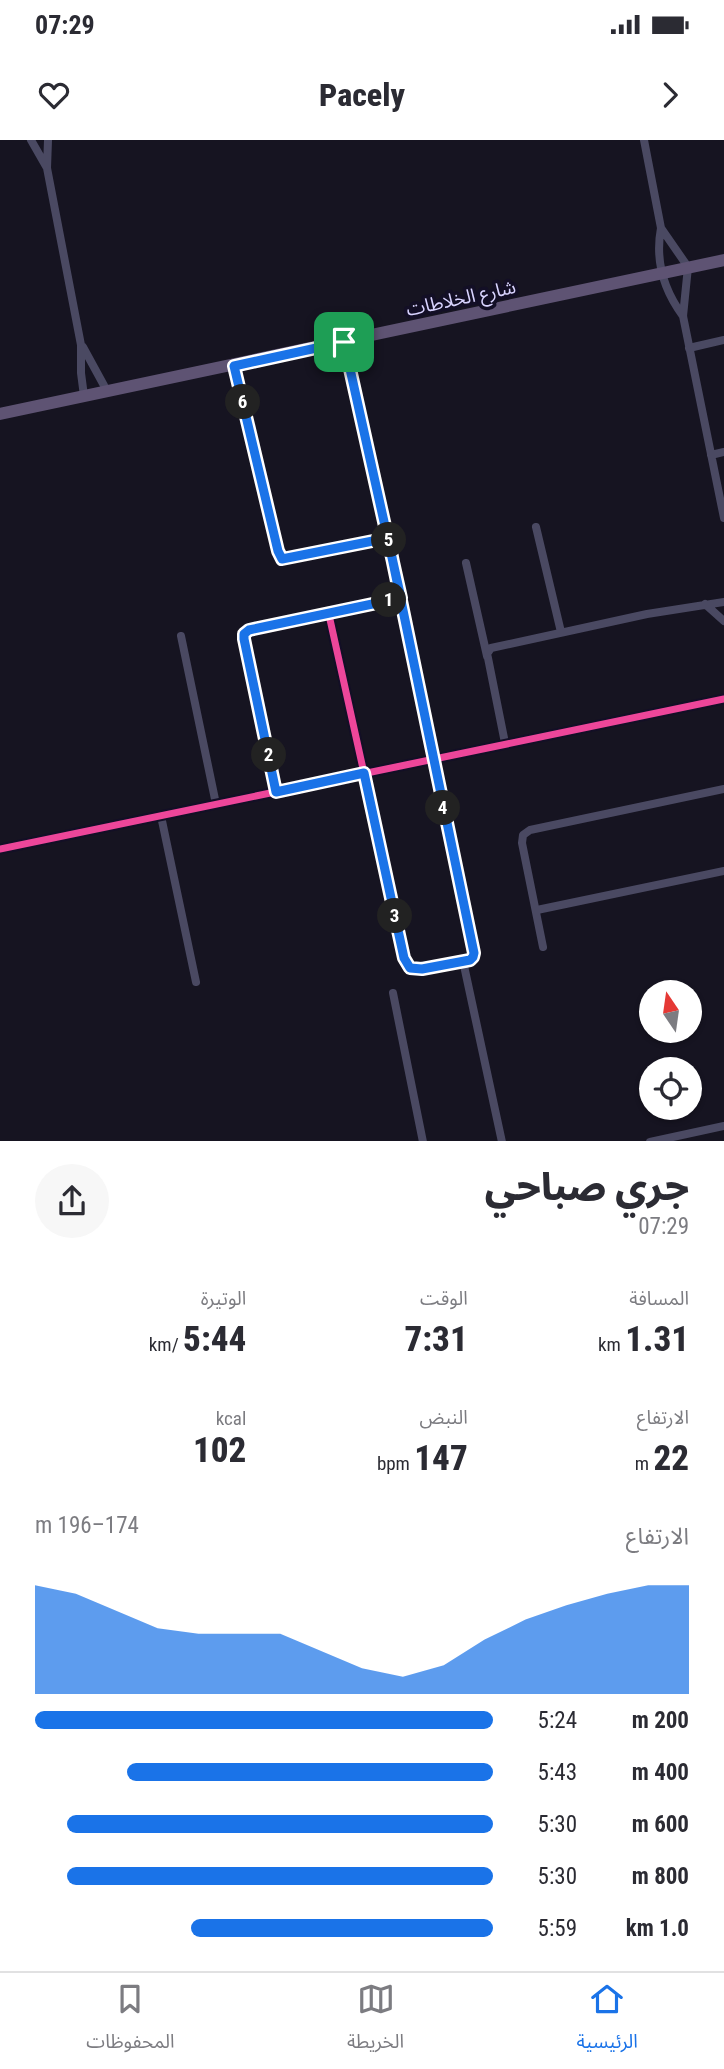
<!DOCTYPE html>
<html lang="ar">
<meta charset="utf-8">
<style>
:root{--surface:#fff;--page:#f7f7f7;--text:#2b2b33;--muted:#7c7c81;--line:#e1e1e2;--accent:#1a73e8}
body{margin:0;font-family:"Roboto Condensed","Noto Sans Arabic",sans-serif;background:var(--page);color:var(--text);direction:rtl;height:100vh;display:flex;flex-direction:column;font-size:26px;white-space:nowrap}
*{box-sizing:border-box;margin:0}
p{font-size:23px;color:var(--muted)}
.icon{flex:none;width:38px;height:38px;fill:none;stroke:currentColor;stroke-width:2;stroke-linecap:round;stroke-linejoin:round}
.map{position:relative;height:1001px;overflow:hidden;direction:ltr}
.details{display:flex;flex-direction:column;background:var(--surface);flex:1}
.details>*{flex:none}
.needle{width:46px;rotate:347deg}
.fabs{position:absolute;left:639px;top:840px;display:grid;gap:14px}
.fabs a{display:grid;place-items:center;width:63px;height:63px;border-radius:50%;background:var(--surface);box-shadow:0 2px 5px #0004;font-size:35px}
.pin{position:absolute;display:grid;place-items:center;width:60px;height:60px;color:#fff;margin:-30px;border-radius:14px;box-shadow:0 4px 10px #0006}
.km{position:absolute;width:35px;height:35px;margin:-18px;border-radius:50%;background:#222;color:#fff;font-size:19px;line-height:35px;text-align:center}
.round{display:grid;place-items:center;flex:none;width:74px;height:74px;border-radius:37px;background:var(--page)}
.overview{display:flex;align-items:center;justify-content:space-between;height:119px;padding:0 35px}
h1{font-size:38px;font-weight:800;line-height:52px}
.metrics{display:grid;grid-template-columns:repeat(3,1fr);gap:10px;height:119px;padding:7px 35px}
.metrics div{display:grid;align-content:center}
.metrics b{font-size:35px;font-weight:800}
.metrics small{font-size:19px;font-weight:400}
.metrics p{font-size:19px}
.chart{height:196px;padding:14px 35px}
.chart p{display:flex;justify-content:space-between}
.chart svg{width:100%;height:126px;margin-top:7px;fill:var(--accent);opacity:.7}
ul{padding:0 35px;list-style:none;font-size:23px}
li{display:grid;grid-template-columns:112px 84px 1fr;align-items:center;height:52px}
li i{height:18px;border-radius:9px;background:var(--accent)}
.status{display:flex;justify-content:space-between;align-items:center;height:49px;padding:0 35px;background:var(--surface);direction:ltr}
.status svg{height:19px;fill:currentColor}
header{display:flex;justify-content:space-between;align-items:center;height:91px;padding:0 35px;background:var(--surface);font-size:32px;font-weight:800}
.tab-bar{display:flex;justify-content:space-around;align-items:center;height:98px;border-top:2px solid var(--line);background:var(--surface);font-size:19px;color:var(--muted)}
.tab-bar a{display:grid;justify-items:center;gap:4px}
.tab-bar .current{color:var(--accent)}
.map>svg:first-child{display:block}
</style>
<div class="status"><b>07:29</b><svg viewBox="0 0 49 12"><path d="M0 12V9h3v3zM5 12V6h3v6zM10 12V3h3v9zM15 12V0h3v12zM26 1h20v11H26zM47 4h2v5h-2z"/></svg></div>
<header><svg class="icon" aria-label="forward" viewBox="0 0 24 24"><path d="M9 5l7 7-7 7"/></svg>Pacely<svg class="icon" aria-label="heart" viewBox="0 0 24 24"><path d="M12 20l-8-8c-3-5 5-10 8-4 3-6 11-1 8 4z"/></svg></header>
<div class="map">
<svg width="724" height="1002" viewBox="0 0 724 1002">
<rect width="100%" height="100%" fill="#161421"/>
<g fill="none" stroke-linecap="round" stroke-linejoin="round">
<path stroke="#4a4962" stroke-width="8" d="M31,0L47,28
M48,0L47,28L81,205V233L84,256
M644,0L661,88L688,127L683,176L724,378
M661,88C655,120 663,149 683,176
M83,207L107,251
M689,208L724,200
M234,226L278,411L282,419L388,398
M711,315L724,312
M536,387L561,492
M466,423L487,516
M705,464L724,481
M329,475L406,823L410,828L415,830L470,820L473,817V810L388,398L344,202
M181,496L216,664
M505,603L488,518L487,514L491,508L647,474L724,462
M276,652L245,494L249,490L401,458
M161,676L196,842
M0,709L724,559
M537,770L724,731
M543,807L522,703L523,695L530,690L724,649
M463,821L502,1002
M393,853L423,1002
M650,1002L724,986"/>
<path stroke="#5e5373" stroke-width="12" d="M0,274L724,120"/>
<defs>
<path id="cycleway" d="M329,475L406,823L410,828L415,830L470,820L473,817V810L388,398L344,202
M0,709L724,559"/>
</defs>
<use href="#cycleway" stroke="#130f26" stroke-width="11"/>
<use href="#cycleway" stroke="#ed469a" stroke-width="7"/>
</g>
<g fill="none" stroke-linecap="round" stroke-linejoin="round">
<defs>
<path id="route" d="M344,202L401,458L249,490L244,494V499L276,652L364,633L404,818L410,828L422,829L470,820L473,817L474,813L388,398L282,419L278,411L234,226L344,202"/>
</defs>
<use href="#route" stroke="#fff" stroke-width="14"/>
<use href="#route" stroke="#1a73e8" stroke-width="9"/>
</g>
<g text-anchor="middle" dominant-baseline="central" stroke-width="7" stroke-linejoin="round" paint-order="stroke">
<g font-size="19" fill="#d9d4ff" stroke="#130f26">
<text transform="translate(461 158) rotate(-12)">شارع الخلاطات</text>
</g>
</g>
</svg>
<div class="fabs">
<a><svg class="needle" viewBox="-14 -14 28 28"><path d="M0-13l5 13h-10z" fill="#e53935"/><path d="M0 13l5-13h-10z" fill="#7c7c81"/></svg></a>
<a><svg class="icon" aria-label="locate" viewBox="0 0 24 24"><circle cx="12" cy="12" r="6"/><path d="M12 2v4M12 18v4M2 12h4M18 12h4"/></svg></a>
</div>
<div class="pin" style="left:344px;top:202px;background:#1e9e55"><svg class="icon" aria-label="arrive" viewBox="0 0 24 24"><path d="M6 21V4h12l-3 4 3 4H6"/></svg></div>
<b class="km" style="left:389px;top:460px">1</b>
<b class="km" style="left:269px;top:615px">2</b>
<b class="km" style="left:395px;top:776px">3</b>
<b class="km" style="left:443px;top:668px">4</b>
<b class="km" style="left:389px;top:400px">5</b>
<b class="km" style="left:243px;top:262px">6</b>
</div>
<section class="details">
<div class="overview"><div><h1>جري صباحي</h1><p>07:29</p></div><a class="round"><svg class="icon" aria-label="share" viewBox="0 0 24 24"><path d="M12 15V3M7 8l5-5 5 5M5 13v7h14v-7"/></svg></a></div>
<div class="metrics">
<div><p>المسافة</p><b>1.31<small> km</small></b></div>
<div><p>الوقت</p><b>7:31</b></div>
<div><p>الوتيرة</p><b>5:44<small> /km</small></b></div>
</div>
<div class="metrics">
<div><p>الارتفاع</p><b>22<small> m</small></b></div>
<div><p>النبض</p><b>147<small> bpm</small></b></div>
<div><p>kcal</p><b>102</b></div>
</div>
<div class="chart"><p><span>الارتفاع</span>174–196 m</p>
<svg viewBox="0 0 160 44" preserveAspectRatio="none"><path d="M0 44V6L10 9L20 15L30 21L40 23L50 23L60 23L70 29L80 35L90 38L100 34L110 25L120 18L130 13L140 9L150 6L160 6V44z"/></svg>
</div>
<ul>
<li><b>200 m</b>5:24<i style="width:100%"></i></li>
<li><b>400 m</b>5:43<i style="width:80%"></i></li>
<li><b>600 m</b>5:30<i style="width:93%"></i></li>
<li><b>800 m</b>5:30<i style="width:93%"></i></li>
<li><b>1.0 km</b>5:59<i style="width:66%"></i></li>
</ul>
</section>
<nav class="tab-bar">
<a class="current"><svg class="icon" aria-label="home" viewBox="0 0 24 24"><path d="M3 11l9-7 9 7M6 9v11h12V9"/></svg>الرئيسية</a>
<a><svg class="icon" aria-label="map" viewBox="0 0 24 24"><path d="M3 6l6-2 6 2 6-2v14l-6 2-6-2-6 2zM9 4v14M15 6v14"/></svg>الخريطة</a>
<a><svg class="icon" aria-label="saved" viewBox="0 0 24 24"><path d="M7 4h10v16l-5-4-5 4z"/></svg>المحفوظات</a>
</nav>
